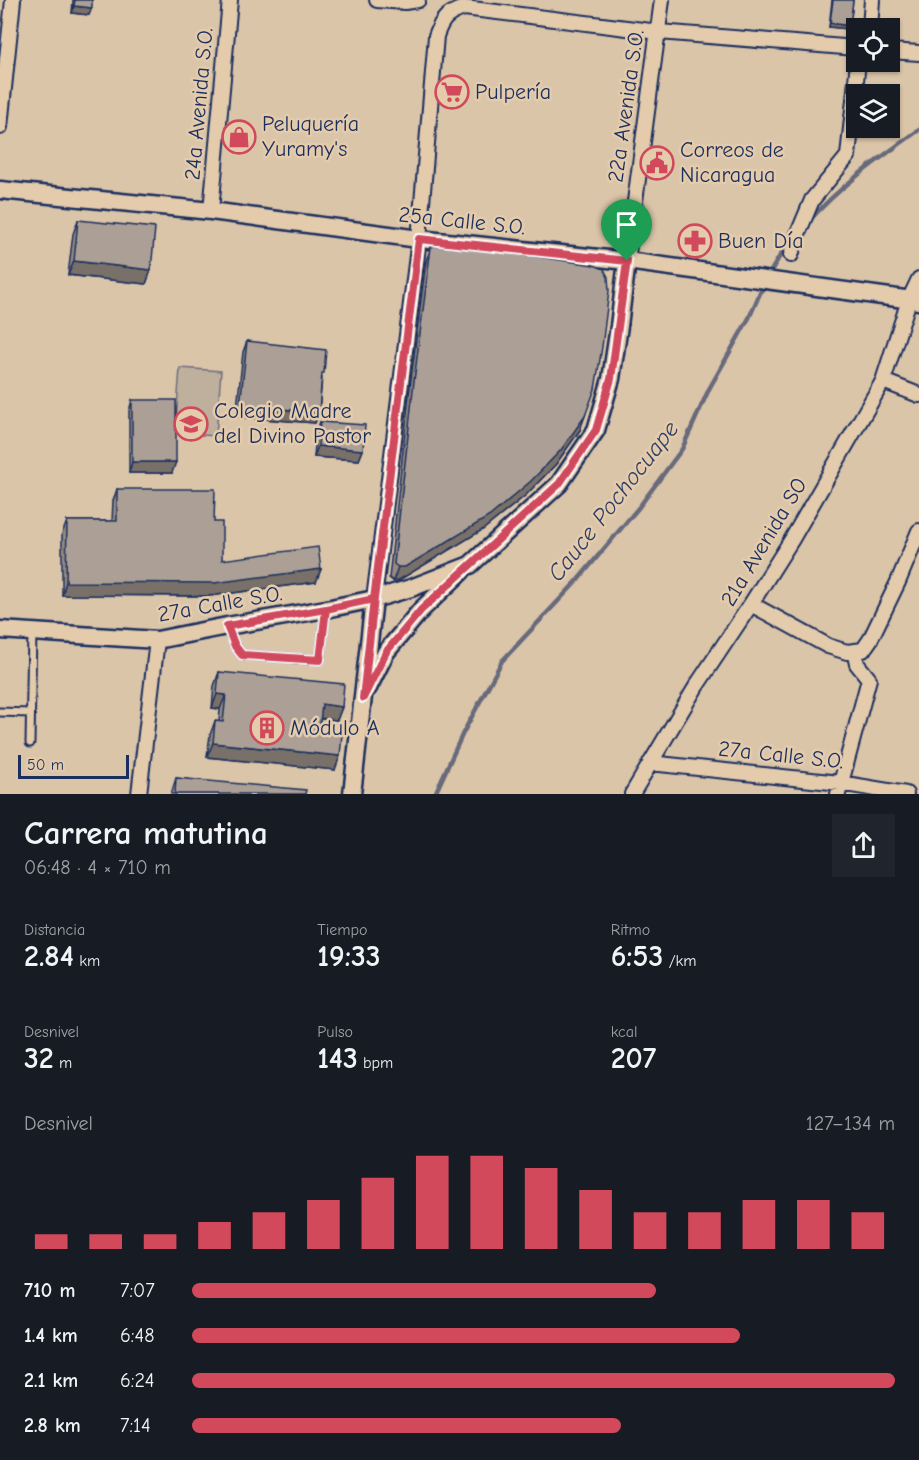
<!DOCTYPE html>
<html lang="es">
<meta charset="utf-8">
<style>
:root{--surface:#171b24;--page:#20242c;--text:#f1f3f6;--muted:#9ea1a6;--accent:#d1495b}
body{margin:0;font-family:"Comic Neue",sans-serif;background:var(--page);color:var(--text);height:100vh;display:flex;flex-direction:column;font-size:22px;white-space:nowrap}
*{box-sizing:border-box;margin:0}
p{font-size:20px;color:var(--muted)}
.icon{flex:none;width:33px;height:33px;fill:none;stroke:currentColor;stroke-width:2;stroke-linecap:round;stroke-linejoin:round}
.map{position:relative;height:794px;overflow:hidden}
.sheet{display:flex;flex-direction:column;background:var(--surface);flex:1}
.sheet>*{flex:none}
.fabs{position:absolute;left:846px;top:18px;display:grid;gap:12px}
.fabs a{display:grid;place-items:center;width:54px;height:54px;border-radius:0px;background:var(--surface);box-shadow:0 2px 4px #0004;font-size:30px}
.scale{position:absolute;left:18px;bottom:15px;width:111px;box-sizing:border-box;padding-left:6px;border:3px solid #1b2f5e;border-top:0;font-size:16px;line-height:21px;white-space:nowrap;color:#1b2f5e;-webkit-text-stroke:4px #e3cbac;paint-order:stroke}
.pin{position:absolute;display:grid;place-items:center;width:51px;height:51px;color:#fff;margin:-62px -26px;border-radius:50% 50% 50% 0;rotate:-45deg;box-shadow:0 0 6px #0007}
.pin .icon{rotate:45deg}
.round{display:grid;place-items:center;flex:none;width:63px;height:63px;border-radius:0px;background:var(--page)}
.summary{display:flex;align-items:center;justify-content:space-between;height:102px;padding:0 24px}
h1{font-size:33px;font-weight:700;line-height:45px}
.stats{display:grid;grid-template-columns:repeat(3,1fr);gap:9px;height:102px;padding:6px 24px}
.stats div{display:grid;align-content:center}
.stats b{font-size:30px;font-weight:700}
.stats small{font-size:16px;font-weight:400}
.stats p{font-size:16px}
.chart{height:168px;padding:12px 24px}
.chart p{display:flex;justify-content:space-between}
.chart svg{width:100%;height:108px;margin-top:6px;stroke:var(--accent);stroke-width:6}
ul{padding:0 24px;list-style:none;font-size:20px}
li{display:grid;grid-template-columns:96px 72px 1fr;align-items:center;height:45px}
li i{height:15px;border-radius:8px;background:var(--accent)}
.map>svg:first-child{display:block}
</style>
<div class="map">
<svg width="919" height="794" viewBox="0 0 919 794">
<rect width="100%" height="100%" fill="#dbc5a9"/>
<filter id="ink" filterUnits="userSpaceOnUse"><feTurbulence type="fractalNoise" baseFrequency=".0167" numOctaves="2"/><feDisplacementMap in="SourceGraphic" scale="12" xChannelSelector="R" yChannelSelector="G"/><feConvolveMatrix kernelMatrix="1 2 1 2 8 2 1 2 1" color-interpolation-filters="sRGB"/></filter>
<g filter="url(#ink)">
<path fill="#bfaf9d" stroke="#6d6f7e" stroke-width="1.5" d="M180,368L221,371L216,436L175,433Z"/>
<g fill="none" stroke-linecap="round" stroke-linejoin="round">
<path stroke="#676a7c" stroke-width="4.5" d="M809,221C841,185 880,158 919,130
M768,276L781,254L790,243
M435,794L463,733L502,661L577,581L639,507L682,449L709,389L749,318L764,284"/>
<defs>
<path id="service" d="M227,626L235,646L242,655L320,660L326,609
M0,712L30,713
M30,743L32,632"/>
<path id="minor" d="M377,0L405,2L418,0
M870,28L872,0
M890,51L919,53
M0,127L13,0
M211,211L230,0
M791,255L797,236L812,200L848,156L858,62
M627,261L662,0
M883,381L919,395
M374,599L419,239L436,36C442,19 446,14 464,8L659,32L856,48
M751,604L828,646L847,652L863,650L870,640L898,582L919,531
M650,763L840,783L906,794
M139,794L157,640
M632,794L697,685L751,604L792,539L883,381L909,300L919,279
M838,794L869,679L857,664L854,651"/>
<path id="tertiary" d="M0,190L211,211L419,239L627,261L919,301
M0,630L157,640L227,626L326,609L374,599L411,588L470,565L559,484L596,430L611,379L619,326L627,261
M368,688L386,652L421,610L462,571
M352,794L374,599"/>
</defs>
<use href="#service" stroke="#1b2f5e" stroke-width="11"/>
<use href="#minor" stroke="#1b2f5e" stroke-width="18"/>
<use href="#tertiary" stroke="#1b2f5e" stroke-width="21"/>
<use href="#service" stroke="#e3cbac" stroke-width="7"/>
<use href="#minor" stroke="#e3cbac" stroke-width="14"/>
<use href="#tertiary" stroke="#e3cbac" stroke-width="16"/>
</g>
<path fill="#948a81" stroke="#1b2f5e" stroke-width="1.5" d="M73,0H92L89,15L72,13Z
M832,0H853L850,26L849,29L829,27Z
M78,220L151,270L146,284L68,275L73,234Z
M431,247L580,430L556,464L526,495L484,529L399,580L393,581L389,578L409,395L426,261Z
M247,341L322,378L319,412L315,423L236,417L243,352Z
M132,400L172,473H129V411Z
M320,422L363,450L359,460L314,457L316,432Z
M117,489L214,522L222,560L321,569L316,582L209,596L62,595V534L67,521H112L113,501Z
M219,672L342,707L337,720L320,719L319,732L335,770L207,757L210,735L215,721L219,722L220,709L212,708L214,686Z
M176,778L305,794H171Z"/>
<path fill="#787069" stroke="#1b2f5e" stroke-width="1.5" d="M74,6L92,8L89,15L72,13Z
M830,23L850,26L849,29L829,27Z
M74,261L151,270L146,284L68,275Z
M240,406L319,412L315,423L236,417Z
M585,416L580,430L556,464L526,495L484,529L399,580L393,581L398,567Z
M318,446L363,450L359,460L314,457Z
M132,462H176L172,473H129Z
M321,569L316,582L209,596L62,595L66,582Z
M217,694L226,695L220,709L212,708Z
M322,704L342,707L337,720L317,718Z
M213,743L340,756L335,770L207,757Z"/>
<path fill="#aca096" stroke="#1b2f5e" stroke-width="1.5" d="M75,0H92V8L74,6Z
M833,0H853L850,26L830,23Z
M78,220L155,228L151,270L74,261Z
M435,246L511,253L594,265L604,269L608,277L609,291L602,347L595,389L585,416L561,450L531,481L490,516L405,567H398L394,564L414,381L431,247Z
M247,341L326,350L324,373H322L319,412L240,406Z
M132,400H176V462H132Z
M320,422L365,425L363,450L318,446Z
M117,489H215L214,522H222V560L318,547L321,569L214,583L66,582L67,521H117Z
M219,672L344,684L342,707L322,704L319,732L342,734L340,756L213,743L215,721L223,722L226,695L217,694Z
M176,778L306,790L305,794H175Z"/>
</g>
<g fill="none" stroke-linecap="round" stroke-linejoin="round" filter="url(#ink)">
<defs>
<path id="route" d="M627,261L419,239L374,599L326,609L227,626L235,646L242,655L320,660L326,609L374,599L363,698L386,652L421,610L559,484L596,430L611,379L627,261"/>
</defs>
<use href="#route" stroke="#fff" stroke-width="12"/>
<use href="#route" stroke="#d1495b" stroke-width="8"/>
</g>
<defs>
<symbol id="supermarket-ring" viewBox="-11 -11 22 22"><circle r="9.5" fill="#e3cbac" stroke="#d1495b" stroke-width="1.5"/><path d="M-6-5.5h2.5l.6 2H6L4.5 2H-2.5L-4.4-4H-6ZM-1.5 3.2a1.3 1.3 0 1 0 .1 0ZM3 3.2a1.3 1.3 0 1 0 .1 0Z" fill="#d1495b"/></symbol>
<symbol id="shop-ring" viewBox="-11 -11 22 22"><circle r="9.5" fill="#e3cbac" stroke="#d1495b" stroke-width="1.5"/><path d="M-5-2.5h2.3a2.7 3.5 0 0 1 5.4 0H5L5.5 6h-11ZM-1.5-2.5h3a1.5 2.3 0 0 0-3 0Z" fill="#d1495b"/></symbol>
<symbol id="civic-ring" viewBox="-11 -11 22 22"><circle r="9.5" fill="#e3cbac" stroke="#d1495b" stroke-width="1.5"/><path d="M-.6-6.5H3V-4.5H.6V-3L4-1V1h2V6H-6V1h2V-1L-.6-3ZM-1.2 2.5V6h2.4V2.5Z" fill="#d1495b"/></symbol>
<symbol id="pharmacy-ring" viewBox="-11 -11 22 22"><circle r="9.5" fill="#e3cbac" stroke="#d1495b" stroke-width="1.5"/><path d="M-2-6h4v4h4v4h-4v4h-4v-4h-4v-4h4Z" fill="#d1495b"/></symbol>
<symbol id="school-ring" viewBox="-11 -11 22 22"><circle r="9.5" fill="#e3cbac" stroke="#d1495b" stroke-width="1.5"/><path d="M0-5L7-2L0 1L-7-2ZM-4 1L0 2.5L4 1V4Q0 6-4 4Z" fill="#d1495b"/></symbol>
<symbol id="building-ring" viewBox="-11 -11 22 22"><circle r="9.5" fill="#e3cbac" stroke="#d1495b" stroke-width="1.5"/><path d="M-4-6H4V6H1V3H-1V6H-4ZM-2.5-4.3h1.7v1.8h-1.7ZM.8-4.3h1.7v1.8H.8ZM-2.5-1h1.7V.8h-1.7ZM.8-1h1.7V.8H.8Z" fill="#d1495b"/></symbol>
</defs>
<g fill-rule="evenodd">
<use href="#supermarket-ring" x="433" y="73" width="38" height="38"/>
<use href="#shop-ring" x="220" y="118" width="38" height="38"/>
<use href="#civic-ring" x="638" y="144" width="38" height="38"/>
<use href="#pharmacy-ring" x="676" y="222" width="38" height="38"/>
<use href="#school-ring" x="172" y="405" width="38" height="38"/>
<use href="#building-ring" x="248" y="709" width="38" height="38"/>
</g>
<g text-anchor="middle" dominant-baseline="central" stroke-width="5" stroke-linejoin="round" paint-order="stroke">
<g font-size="22" fill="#1b2f5e" stroke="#e3cbac" text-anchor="start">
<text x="475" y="92">Pulpería</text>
<text x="262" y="124">Peluquería<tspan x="262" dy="25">Yuramy's</tspan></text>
<text x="680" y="150">Correos de<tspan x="680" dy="25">Nicaragua</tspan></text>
<text x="718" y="241">Buen Día</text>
<text x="214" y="411">Colegio Madre<tspan x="214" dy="25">del Divino Pastor</tspan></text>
<text x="290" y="728">Módulo A</text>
</g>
<g font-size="22" fill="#1b2f5e" stroke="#e3cbac">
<text transform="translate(199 104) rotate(-85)">24a Avenida S.O.</text>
<text transform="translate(626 106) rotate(-82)">22a Avenida S.O.</text>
<text transform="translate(462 221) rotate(6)">25a Calle S.O.</text>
<text transform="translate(764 542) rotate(-59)">21a Avenida SO</text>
<text transform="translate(220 604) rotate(-10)">27a Calle S.O.</text>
<text transform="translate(781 755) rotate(6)">27a Calle S.O.</text>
</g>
<g font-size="24" font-style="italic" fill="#2e3e66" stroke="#e3cbac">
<text transform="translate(613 501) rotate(-52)">Cauce Pochocuape</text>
</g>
</g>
</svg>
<div class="fabs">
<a><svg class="icon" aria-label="locate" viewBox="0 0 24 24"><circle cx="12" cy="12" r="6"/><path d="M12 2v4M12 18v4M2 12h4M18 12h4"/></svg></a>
<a><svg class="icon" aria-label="layers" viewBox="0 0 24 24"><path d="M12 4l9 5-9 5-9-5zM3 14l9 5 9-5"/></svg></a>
</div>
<div class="scale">50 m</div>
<div class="pin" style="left:627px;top:261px;background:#1e9e55"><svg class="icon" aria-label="arrive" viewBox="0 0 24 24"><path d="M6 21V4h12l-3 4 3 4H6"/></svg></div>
</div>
<section class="sheet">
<div class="summary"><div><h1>Carrera matutina</h1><p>06:48 · 4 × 710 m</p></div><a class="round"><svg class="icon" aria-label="share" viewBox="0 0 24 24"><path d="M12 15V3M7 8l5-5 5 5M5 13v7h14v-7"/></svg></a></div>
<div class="stats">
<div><p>Distancia</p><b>2.84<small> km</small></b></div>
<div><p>Tiempo</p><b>19:33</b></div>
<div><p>Ritmo</p><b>6:53<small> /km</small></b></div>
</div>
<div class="stats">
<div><p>Desnivel</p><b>32<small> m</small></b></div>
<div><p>Pulso</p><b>143<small> bpm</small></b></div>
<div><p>kcal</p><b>207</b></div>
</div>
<div class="chart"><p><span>Desnivel</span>127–134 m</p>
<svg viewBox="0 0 160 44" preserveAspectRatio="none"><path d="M5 44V38M15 44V38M25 44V38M35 44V33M45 44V29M55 44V24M65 44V15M75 44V6M85 44V6M95 44V11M105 44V20M115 44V29M125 44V29M135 44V24M145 44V24M155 44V29"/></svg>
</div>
<ul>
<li><b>710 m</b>7:07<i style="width:66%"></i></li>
<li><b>1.4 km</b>6:48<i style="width:78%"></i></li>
<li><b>2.1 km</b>6:24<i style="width:100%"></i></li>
<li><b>2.8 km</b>7:14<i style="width:61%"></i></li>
</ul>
</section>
